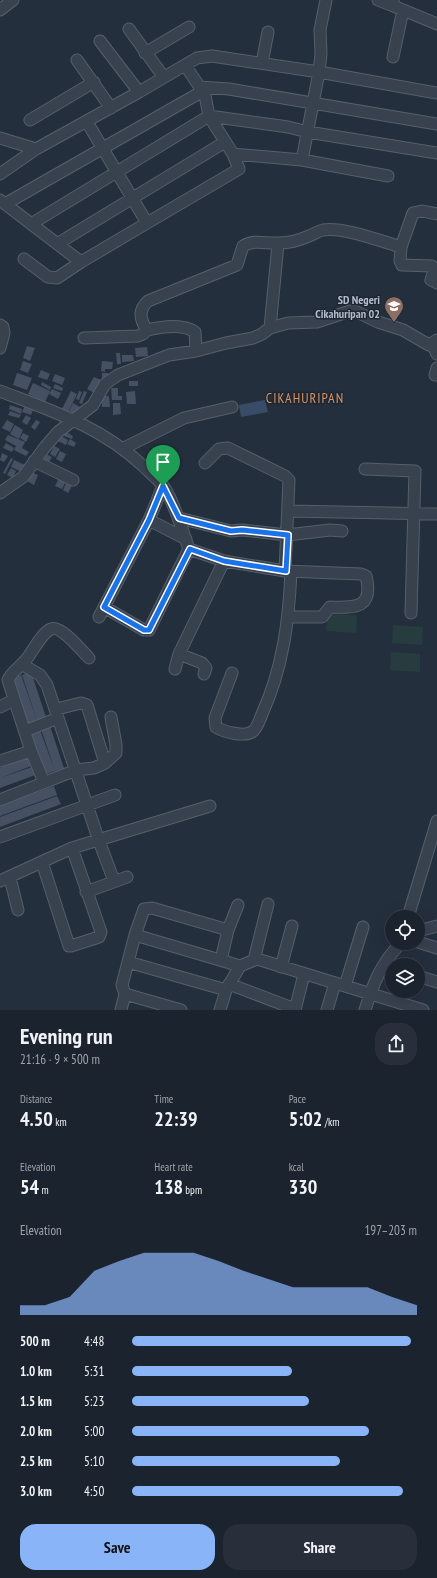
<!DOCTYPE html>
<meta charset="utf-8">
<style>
:root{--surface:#1b232e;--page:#282f3a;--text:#f1f3f6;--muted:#a0a4aa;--line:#39404a;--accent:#8ab4f8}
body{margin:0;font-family:"PT Sans Narrow",sans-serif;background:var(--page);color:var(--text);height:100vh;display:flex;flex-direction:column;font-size:15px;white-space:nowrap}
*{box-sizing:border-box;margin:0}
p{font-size:13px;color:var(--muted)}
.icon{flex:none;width:22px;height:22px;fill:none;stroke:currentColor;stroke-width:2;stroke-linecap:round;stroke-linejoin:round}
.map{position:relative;height:1010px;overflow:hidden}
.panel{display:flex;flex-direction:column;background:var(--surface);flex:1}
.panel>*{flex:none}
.controls{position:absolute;left:385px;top:910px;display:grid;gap:8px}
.controls a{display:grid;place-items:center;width:40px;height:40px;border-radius:50%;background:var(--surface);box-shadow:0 4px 16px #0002,0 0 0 1px var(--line);font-size:20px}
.pin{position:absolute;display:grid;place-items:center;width:34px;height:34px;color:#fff;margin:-41px -17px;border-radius:50% 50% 50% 0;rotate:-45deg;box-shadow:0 0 4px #0007}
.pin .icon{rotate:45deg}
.round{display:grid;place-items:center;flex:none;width:42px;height:42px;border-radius:16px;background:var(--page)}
.summary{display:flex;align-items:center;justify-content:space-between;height:68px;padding:0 20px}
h1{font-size:22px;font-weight:800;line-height:30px}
.figures{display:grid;grid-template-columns:repeat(3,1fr);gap:6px;height:68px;padding:4px 20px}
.figures div{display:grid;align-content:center}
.figures b{font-size:20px;font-weight:800}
.figures small{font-size:11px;font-weight:400}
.figures p{font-size:11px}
.chart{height:112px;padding:8px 20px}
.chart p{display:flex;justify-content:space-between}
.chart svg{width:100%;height:72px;margin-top:4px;fill:var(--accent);opacity:.7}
.primary-button{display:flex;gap:8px;margin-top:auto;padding:8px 20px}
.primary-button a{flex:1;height:46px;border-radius:16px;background:var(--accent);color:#111;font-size:16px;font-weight:800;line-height:46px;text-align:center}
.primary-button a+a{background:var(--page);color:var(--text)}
ul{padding:0 20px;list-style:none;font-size:13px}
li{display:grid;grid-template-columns:64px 48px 1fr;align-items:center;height:30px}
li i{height:10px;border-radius:5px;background:var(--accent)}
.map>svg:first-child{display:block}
</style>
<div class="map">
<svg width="437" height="1010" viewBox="0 0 437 1010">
<rect width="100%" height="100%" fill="#242f3e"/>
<path fill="#263c3f" d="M327,614L357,615L356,633L326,631Z
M393,625L423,627L422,645L392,643Z
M391,652L420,654V672L390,670Z"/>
<path fill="#394c67" d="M265,400L268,412L241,417L239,405Z"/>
<path fill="#455162" d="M27,346L35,348L30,361L23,358Z
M147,347L148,356L136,357L135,348Z
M116,353H120L121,364H117Z
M122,355H133L134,361L122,362Z
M23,361L32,364L28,373L20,370Z
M102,361L113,362L112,369H105V372L101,371Z
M41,370L50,374L47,380L38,377Z
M17,373L32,378L27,390L13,385Z
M102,373H108V378H102Z
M55,374L65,378L62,385L52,381Z
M94,377L103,381L96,394L87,389Z
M129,381H138V386H129Z
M42,382L51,387L50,390L41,385Z
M33,383L50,391L45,402L28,394Z
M55,384L63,388L62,391L53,388Z
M111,388H118V396H122V400H112Z
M52,389L61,393L58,399L49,394Z
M71,391L77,394L68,412L62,409Z
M79,391L82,392L79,400L76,399Z
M84,391L87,392L82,404L79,403Z
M135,391L136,404H127L126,392Z
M101,396H109L110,407H102Z
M26,403L34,407L31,415L22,412Z
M73,403L80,407L75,414L69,411Z
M113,403H120L121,414L113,415Z
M10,405L22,409L21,414L9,409Z
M10,411L21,415L19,418L8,415Z
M26,415L31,418L27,425L22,422Z
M7,420L14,424L10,432L2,428Z
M36,420L40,422L35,430L31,427Z
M15,425L23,430L19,439L10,434Z
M66,432L73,436L72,439L64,436Z
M23,433L29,436L26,442L20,438Z
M8,435L25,442L22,448L29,452L26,456L14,450L16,446L5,440Z
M59,435L68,440L66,445L56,440Z
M70,439L76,443L74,447L67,444Z
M6,443L14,448L12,452L3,448Z
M54,446L60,449L55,457L50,454Z
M60,451L66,454L62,462L56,459Z
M42,452L52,457L48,464L38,459Z
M2,453L8,456L4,462L0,460Z
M11,458L13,459L5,474L3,473Z
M14,460L25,465L22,472L11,467Z
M11,468L16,471L13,478L7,475Z
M31,472L38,475L34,485L27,481Z
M59,478L66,481L62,489L55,486Z
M67,481L73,484L68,493L63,490Z
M31,672L47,720L38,723L22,675Z
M21,675L38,723L29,726L13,678Z
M50,726L64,768L55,771L41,729Z
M40,730L55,771L46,774L31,733Z
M31,756L34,765L0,778V768Z
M35,766L38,774L0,788V778Z
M54,786L57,795L0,816V806Z
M57,796L61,804L0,827V817Z"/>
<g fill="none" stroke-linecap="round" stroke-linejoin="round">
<defs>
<path id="minor" d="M378,0L391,5
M393,0L391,5L437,24
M0,10L13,0
M129,29L163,76
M100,41L139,92
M145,53L189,27
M393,57L403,10
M77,60L111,108
M262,63L268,32
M185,65L197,58L212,56L319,72L437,93
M199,87L229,89L437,124
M30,120L94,82
M0,138L36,149L139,92L185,65L205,95L209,116L233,154L239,169L147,223L87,122
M233,154L302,160L388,176
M302,160L319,72L321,54L320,30L326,0
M0,174L36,149
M0,200L81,262
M5,204L203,91
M31,224L209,116L288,127L308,132L437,153
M57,244L225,142
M401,247L413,213L422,211L437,214
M24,259L48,277L57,278L81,262L147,223
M0,325L3,327L4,333L0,348
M270,328L278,244
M84,338L138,336L143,334L147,330
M432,344L437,354
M196,351L195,332C183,323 160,327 147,330C140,320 138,310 148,301L237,265L243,246C255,239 266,244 279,243C289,243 300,240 309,236C314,234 318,231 323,230C345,227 380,241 401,247L400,261L402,265L432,266L434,270L431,280L437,283
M435,375L437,368
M0,391C52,411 100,426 142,465C149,472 158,479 164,487C176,506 181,528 189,549L224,561L285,571L361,574L366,576C374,608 356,608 330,607L322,617H289
M124,448L184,418L232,407
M34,461L73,480
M205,463L219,449L228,448L285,476L289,480L285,571
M365,469L415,471L411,613
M0,493L23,477L45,447L58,432L93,405L105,384L118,375L169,355L196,351L226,343L253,338L262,334L270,328L288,323L317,322L350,311H355L378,322L403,330L429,345L437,340
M289,511L437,514
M179,518L231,531L242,530L287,535L330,530L342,531
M149,520L186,539
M104,607L144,630H149L189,549
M99,617L149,520L163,486
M179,654L202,663L206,668L204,674
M23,665L40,675L47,685L99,841L114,881
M175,669L179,654L224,561
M232,673L215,718L216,727C224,732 243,737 252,732C257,729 260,719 262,714C283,668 289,620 291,571
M0,707L14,700
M25,731L58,718
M0,761L31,751
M105,763L116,753V745L111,717
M44,782L31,751L8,680C11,672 23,665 28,657C34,649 42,633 51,629C61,625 82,651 89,658
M0,800L76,770L94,768L105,763L87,705L81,703L57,709
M0,837L115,795
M42,862L69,946H71L99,937L101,932L72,848
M10,878L18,910
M0,881L72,848L210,806
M86,892L127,877
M408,917L437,821
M228,930L238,905
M418,931L437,926
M135,935L240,966
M418,942L437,948
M254,960L268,904
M128,962L226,990
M281,967L292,926
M418,976L437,982
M229,984L295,1009
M345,986L363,927
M125,994L181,1010
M121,1010L125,994L122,985L135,935L144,909L152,908L228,930L221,960
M220,1010L226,990L240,966L257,959L423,1010
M295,1010L304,974
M327,1010L335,983
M365,1010C373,984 381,963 401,943"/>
</defs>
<use href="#minor" stroke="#565f6c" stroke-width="13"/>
<use href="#minor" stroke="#38414e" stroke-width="11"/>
</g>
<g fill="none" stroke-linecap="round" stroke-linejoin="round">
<defs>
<path id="route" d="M163,486L179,518L231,531L242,530L288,535L286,571L224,561L190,549L149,630H144L104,607L149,520Z"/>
</defs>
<use href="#route" stroke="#fff" stroke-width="8"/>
<use href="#route" stroke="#1a73e8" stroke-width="5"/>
</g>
<defs>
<symbol id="school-pin" viewBox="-11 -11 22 30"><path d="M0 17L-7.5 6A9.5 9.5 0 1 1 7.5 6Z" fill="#8d6e63" stroke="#1d2633"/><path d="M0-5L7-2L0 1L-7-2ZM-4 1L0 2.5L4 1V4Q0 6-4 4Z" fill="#fff"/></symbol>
</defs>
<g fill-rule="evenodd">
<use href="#school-pin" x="383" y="295" width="22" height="30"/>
</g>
<g text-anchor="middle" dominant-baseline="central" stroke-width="3" stroke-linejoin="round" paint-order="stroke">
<g font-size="12" font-weight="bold" fill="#b4bcc9" stroke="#1d2633" text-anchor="end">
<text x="380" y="299">SD Negeri<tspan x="380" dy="14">Cikahuripan 02</tspan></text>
</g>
<g font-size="14" letter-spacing="1" fill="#d59563" stroke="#1d2633">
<text x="305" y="398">CIKAHURIPAN</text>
</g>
</g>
</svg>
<div class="controls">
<a><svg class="icon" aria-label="locate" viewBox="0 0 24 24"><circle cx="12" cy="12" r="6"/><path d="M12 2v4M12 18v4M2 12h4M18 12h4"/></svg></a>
<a><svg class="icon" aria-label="layers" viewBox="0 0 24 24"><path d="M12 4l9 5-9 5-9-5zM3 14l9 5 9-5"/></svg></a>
</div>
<div class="pin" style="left:163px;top:486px;background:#1e9e55"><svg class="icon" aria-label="arrive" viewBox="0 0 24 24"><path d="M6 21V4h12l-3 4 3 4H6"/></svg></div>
</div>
<section class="panel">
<div class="summary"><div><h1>Evening run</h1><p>21:16 · 9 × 500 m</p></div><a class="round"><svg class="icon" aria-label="share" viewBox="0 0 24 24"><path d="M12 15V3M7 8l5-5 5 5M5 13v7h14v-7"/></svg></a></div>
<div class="figures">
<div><p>Distance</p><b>4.50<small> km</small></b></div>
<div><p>Time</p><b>22:39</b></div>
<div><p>Pace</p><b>5:02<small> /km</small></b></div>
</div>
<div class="figures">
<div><p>Elevation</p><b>54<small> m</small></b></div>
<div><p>Heart rate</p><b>138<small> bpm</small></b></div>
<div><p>kcal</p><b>330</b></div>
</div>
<div class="chart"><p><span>Elevation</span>197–203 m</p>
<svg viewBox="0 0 160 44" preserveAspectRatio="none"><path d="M0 44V38L10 38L20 33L30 17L40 11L50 6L60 6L70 6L80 11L90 17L100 22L110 27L120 27L130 27L140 27L150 33L160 38V44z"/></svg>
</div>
<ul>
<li><b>500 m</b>4:48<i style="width:98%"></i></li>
<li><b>1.0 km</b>5:31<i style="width:56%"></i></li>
<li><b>1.5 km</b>5:23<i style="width:62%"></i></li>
<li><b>2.0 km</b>5:00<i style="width:83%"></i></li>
<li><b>2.5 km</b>5:10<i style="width:73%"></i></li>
<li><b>3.0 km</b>4:50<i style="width:95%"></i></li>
</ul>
<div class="primary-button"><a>Save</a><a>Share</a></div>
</section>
